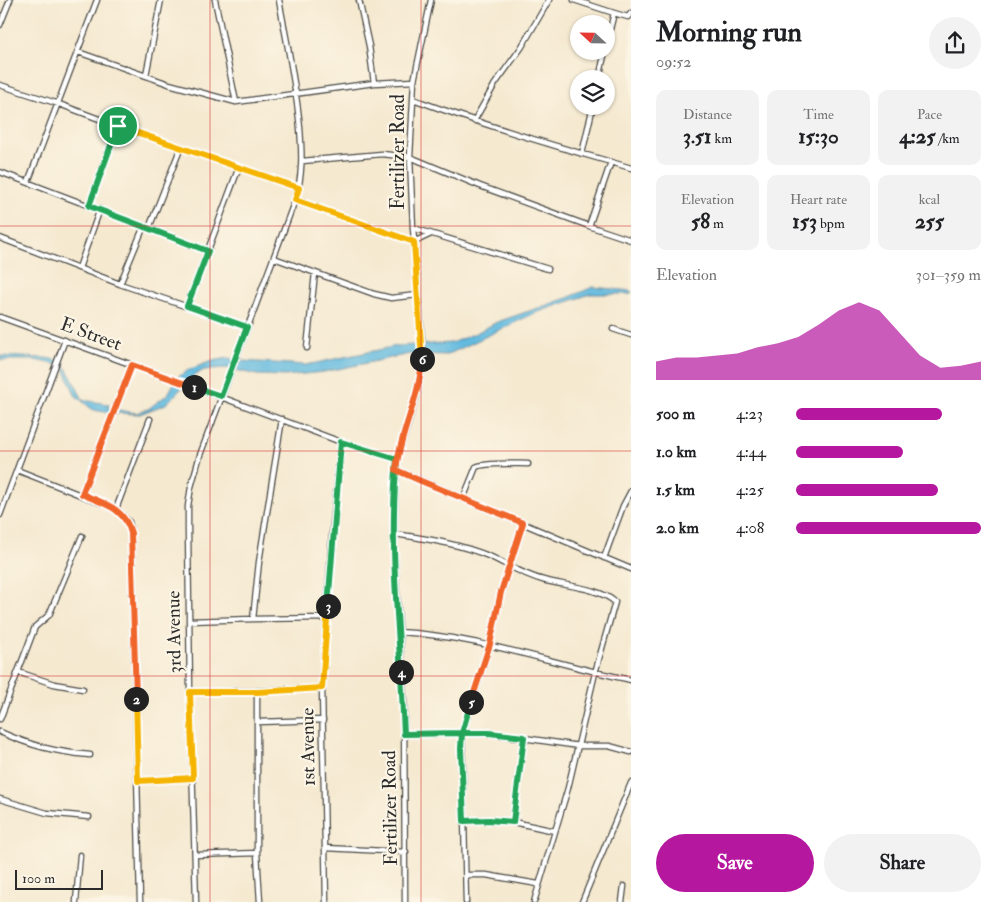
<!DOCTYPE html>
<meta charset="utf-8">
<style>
:root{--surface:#fff;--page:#f2f2f2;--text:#202124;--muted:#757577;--accent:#b5179e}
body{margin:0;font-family:"IM FELL Double Pica",serif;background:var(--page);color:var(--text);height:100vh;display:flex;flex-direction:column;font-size:19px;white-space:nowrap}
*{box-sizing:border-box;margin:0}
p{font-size:16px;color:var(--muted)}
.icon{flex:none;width:28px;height:28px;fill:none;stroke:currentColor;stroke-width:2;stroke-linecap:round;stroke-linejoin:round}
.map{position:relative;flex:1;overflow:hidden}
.sheet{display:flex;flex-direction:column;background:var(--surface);width:375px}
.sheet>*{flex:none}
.needle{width:32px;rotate:292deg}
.fabs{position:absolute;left:570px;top:15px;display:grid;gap:10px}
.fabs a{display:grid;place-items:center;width:45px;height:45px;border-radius:50%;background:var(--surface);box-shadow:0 1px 4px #0004;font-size:25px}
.scale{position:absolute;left:15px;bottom:12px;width:88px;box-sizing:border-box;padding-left:5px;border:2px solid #2b2b2b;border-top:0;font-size:14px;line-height:18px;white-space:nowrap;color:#2b2b2b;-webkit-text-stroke:4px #fcf5e5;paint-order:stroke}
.pin{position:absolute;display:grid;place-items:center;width:42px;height:42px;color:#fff;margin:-21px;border:2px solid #fff;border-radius:50%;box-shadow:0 1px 5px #0007}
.km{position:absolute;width:25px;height:25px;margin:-12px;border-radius:50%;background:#222;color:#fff;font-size:14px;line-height:25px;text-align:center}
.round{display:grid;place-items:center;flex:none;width:52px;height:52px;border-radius:26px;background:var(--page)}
.headline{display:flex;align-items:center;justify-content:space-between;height:85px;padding:0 25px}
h1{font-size:28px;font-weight:700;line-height:38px}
.stats{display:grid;grid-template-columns:repeat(3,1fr);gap:8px;height:85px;padding:5px 25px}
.stats div{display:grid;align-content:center;border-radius:10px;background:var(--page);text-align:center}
.stats b{font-size:21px;font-weight:700}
.stats small{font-size:14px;font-weight:400}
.stats p{font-size:14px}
.chart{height:140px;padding:10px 25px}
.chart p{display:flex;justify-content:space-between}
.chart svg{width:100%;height:90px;margin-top:5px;fill:var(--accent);opacity:.7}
.button{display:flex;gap:10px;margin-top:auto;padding:10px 25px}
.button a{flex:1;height:58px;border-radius:30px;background:var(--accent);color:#fff;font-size:20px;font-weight:700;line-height:58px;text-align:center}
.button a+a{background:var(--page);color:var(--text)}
ul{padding:0 25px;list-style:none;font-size:16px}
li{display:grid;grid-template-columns:80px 60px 1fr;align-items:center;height:38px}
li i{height:12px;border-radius:6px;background:var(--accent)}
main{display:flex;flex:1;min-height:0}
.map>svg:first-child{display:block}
</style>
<main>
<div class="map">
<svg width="631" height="902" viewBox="0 0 631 902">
<rect width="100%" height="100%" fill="#fcf5e5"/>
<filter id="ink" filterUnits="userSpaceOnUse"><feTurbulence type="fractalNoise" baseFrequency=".02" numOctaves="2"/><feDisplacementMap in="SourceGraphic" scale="10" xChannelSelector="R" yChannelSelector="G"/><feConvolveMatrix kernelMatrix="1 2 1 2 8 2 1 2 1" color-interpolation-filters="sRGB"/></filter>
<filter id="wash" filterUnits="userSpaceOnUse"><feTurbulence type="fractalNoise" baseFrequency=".0096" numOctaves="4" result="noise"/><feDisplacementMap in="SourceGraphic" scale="20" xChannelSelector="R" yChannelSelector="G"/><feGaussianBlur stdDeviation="1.12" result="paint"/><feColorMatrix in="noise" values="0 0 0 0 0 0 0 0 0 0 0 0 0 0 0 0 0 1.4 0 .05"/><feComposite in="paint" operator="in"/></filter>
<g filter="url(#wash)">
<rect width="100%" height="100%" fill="#f5e9d0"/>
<path fill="#62badf" stroke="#467285" d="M593,287L631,291V294H590L533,314L447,355L410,354L324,372L285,376L257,375L226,368L204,370L187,380L181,389L166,404L140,414L111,413L93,410L75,395L63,366L34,360H0V356L46,358L62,361L72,378L83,400L109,404L108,408L136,413L148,409L168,394L177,378L188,370L212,361L228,358L243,361L306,365L397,346L451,343L476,333L497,322L567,298Z"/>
</g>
<g filter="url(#ink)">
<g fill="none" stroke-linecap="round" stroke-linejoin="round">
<defs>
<path id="minor" d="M215,0L236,102
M279,0C287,43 296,85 300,128C302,153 303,176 295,200L414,242L431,234
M359,0L369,46L374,83
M574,0L614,13L606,46
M614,13L628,17L631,13
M0,25L10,0
M78,52L169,84L236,102L374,83L414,81
M146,75L161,0
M599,79L605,51
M0,85L59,104L118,126L299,188
M474,121L495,84L521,48L549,0
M582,154L593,106
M302,161L382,154L410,157L480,186L589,226L611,162C544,143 478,123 413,99
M611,162L631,168
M0,172L208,251
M28,182L97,0
M89,206L118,126
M589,226L631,240
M149,228L181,147
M413,228L548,269
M0,238L120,284L247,327
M274,258L374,294L391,298L418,295
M79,268L100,209
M120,284L144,226
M187,306L239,167
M0,317L221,397L341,442L397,459
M613,329L631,335
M307,348L315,273
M282,419L259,562L253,619L327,618
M17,470L116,509L129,522L131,533L132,558L140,902
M396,470L631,569
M82,494L132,365
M463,499L476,467C485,462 516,464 528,464
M116,509L150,419
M0,515L65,340
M395,534C427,539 461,544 491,557C508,565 524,575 543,580C564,586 598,587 615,602L595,673L568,788L534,902
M604,558L623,506L631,491
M189,621L253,619
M398,632C478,636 553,664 631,680
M18,672L54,684L83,689
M257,691V853L260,902
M190,692L257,691L322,688
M0,719L35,627L49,615L52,608L82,536
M258,722L323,720
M0,732C32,746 55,752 90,755
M404,734L489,733L579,746H609L631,752
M524,737L513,822L555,831
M138,781L193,778
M0,799L47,813L89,817
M464,821L489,820L513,822
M325,848L406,852
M195,855L257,853
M466,875H486L538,884
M76,902L80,855
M196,902L190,692L188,530V506L191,487L200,455L295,200
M326,902L322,688L332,535L341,442
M405,902L404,703L394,549L395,499L397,459L416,398L421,373L423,352L413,228L410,157L414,81L431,0
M466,902L462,733L490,644L501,592L523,523
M582,902L631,783
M622,902L624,886"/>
</defs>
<use href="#minor" stroke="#494844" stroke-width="7"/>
<use href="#minor" stroke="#fff" stroke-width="4.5"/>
</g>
</g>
<g fill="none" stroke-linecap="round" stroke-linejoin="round" filter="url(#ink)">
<defs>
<path id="split-1" d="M118,126L89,206L208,251L187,306L247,327L221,396L194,387"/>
<path id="split-2" d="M136,699L131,533C124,507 104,504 82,494L132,365L194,387"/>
<path id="split-3" d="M136,699L138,781L193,778L190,692H257L322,688L328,606"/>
<path id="split-4" d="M328,606L341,442L397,459C390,529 396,602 401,672"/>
<path id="split-5" d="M401,672L404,734L462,733L461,749L464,821L489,820L513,822L524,737L489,733H462L471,702"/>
<path id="split-6" d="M422,359C420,398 400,432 396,470L421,481L523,523L501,592L490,644L471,702"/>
<path id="split-7" d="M118,126L299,188L295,200L414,242L422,359"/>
</defs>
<use href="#split-1" stroke="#fff" stroke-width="10"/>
<use href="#split-2" stroke="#fff" stroke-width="10"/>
<use href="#split-3" stroke="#fff" stroke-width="10"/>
<use href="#split-4" stroke="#fff" stroke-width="10"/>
<use href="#split-5" stroke="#fff" stroke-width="10"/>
<use href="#split-6" stroke="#fff" stroke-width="10"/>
<use href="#split-7" stroke="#fff" stroke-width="10"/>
<use href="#split-1" stroke="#22a559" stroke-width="6"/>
<use href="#split-2" stroke="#f0652b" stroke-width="6"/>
<use href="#split-3" stroke="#f5b400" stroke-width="6"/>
<use href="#split-4" stroke="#22a559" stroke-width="6"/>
<use href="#split-5" stroke="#22a559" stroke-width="6"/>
<use href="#split-6" stroke="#f0652b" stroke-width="6"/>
<use href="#split-7" stroke="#f5b400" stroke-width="6"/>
</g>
<path fill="none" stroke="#d62828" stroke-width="1" stroke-opacity="0.55" d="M210,0V902M421,0V902M0,226H631M0,451H631M0,676H631"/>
<g text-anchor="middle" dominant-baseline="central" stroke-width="4.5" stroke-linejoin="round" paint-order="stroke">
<g font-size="19" fill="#2b2b2b" stroke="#fcf5e5">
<text transform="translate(398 152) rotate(-90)">Fertilizer Road</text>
<text transform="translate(91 334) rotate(20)">E Street</text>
<text transform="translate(174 632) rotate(-91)">3rd Avenue</text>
<text transform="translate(308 747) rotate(-91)">1st Avenue</text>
<text transform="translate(390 808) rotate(-91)">Fertilizer Road</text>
</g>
</g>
</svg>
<div class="fabs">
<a><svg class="needle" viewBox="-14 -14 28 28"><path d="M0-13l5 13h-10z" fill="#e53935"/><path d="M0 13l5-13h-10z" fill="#757577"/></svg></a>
<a><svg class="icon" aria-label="layers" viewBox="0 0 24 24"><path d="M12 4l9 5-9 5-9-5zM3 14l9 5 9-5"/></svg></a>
</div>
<div class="scale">100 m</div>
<div class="pin" style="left:118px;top:126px;background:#1e9e55"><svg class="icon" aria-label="arrive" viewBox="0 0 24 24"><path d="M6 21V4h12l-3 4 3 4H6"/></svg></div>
<b class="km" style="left:194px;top:387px">1</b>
<b class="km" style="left:136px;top:699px">2</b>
<b class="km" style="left:328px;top:606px">3</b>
<b class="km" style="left:401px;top:672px">4</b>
<b class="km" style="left:471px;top:702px">5</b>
<b class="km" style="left:422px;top:359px">6</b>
</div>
<section class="sheet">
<div class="headline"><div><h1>Morning run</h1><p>09:52</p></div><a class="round"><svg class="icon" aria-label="share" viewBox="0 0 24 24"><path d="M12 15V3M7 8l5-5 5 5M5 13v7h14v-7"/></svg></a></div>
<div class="stats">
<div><p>Distance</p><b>3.51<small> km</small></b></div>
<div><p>Time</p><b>15:30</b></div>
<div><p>Pace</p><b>4:25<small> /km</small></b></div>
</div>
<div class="stats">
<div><p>Elevation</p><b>58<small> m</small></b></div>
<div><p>Heart rate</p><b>153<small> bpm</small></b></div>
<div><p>kcal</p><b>255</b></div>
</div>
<div class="chart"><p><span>Elevation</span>301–359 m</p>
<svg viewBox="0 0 160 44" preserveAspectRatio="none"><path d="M0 44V35L10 33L20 33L30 32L40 31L50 28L60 26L70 23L80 17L90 10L100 6L110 10L120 21L130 32L140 38L150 37L160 35V44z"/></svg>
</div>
<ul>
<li><b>500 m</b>4:23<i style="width:79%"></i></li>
<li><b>1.0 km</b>4:44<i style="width:58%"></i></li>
<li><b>1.5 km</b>4:25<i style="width:77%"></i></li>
<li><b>2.0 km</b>4:08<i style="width:100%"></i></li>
</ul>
<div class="button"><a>Save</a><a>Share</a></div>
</section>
</main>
